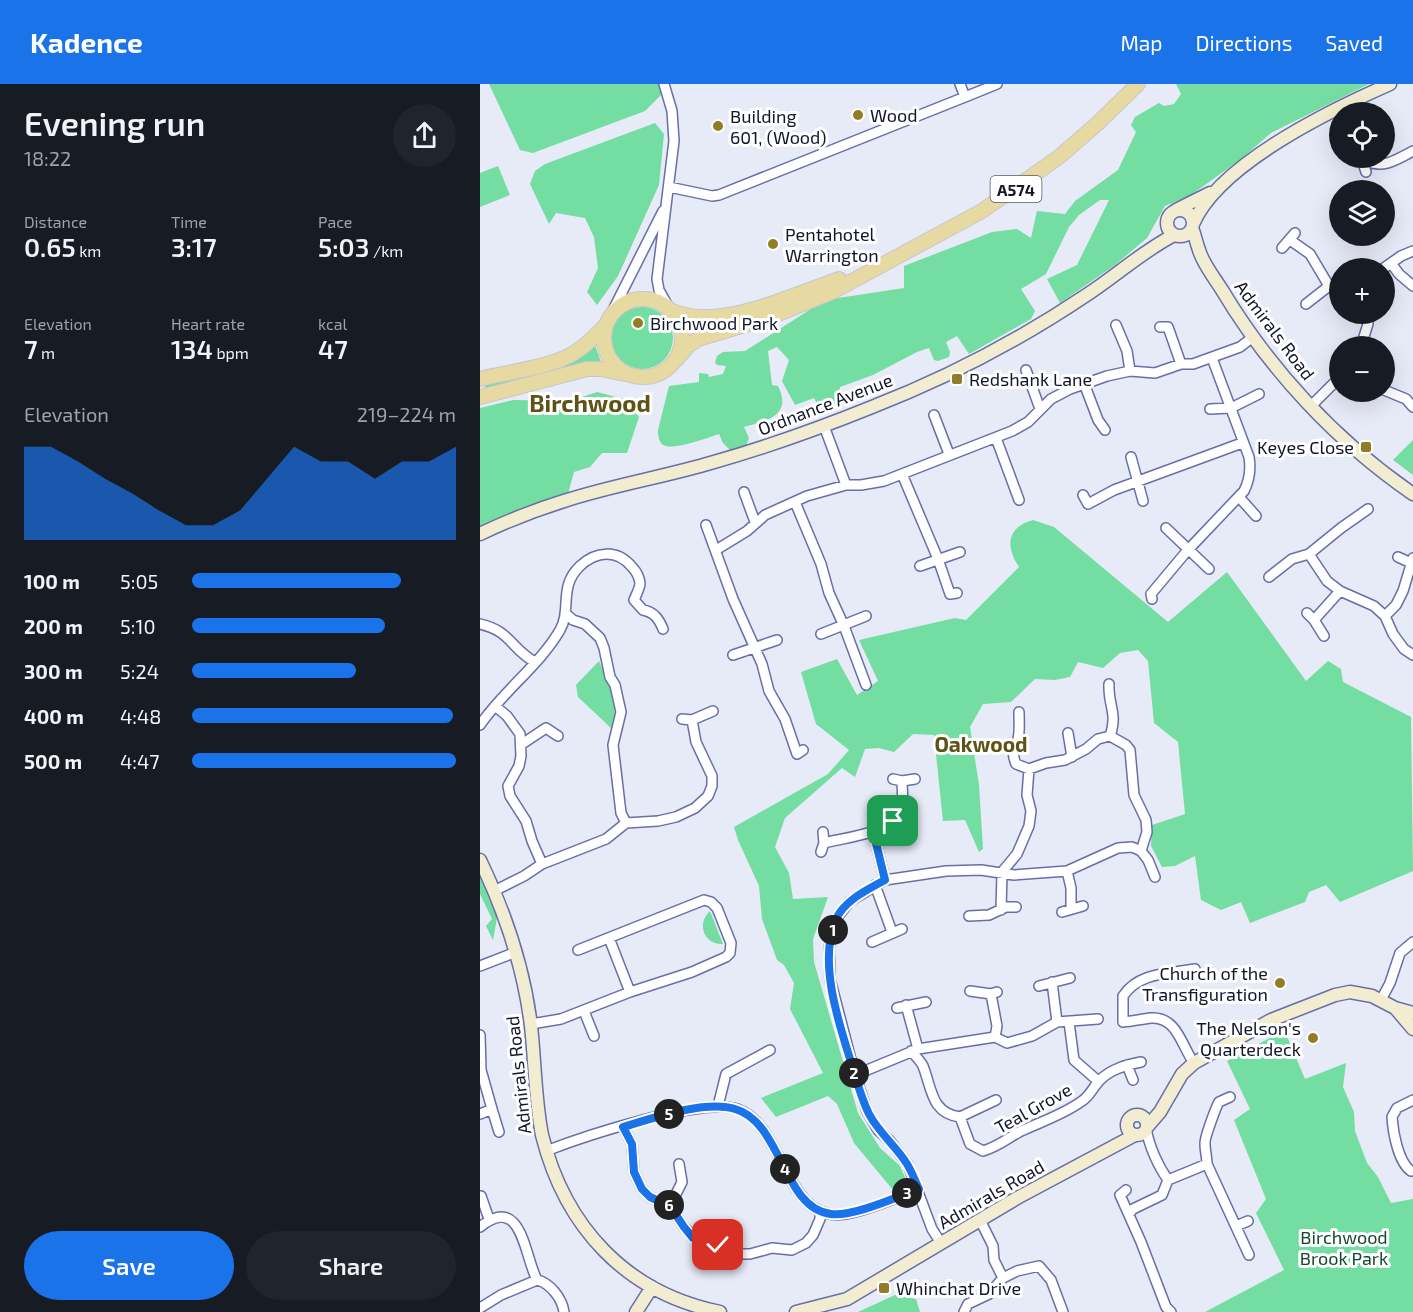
<!DOCTYPE html>
<meta charset="utf-8">
<style>
:root{--surface:#171b24;--page:#20242c;--text:#f1f3f6;--muted:#9ea1a6;--accent:#1a73e8}
body{margin:0;font-family:"Exo 2",sans-serif;background:var(--page);color:var(--text);height:100vh;display:flex;flex-direction:column;font-size:22px;white-space:nowrap}
*{box-sizing:border-box;margin:0}
p{font-size:20px;color:var(--muted)}
.icon{flex:none;width:33px;height:33px;fill:none;stroke:currentColor;stroke-width:2;stroke-linecap:round;stroke-linejoin:round}
.map{position:relative;flex:1;overflow:hidden}
.drawer{display:flex;flex-direction:column;background:var(--surface);width:480px}
.drawer>*{flex:none}
.buttons{position:absolute;left:849px;top:18px;display:grid;gap:12px}
.buttons a{display:grid;place-items:center;width:66px;height:66px;border-radius:50%;background:var(--surface);box-shadow:0 6px 24px #0002;font-size:30px}
.pin{position:absolute;display:grid;place-items:center;width:51px;height:51px;color:#fff;margin:-26px;border-radius:12px;box-shadow:0 3px 9px #0006}
.km{position:absolute;width:30px;height:30px;margin:-15px;border-radius:50%;background:#222;color:#fff;font-size:16px;line-height:30px;text-align:center}
.round{display:grid;place-items:center;flex:none;width:63px;height:63px;border-radius:32px;background:var(--page)}
.overview{display:flex;align-items:center;justify-content:space-between;height:102px;padding:0 24px}
h1{font-size:33px;font-weight:600;line-height:45px}
.stats{display:grid;grid-template-columns:repeat(3,1fr);gap:9px;height:102px;padding:6px 24px}
.stats div{display:grid;align-content:center}
.stats b{font-size:26px;font-weight:600}
.stats small{font-size:16px;font-weight:400}
.stats p{font-size:16px}
.chart{height:168px;padding:12px 24px}
.chart p{display:flex;justify-content:space-between}
.chart svg{width:100%;height:108px;margin-top:6px;fill:var(--accent);opacity:.7}
.primary-button{display:flex;gap:12px;margin-top:auto;padding:12px 24px}
.primary-button a{flex:1;height:69px;border-radius:36px;background:var(--accent);color:#fff;font-size:24px;font-weight:600;line-height:69px;text-align:center}
.primary-button a+a{background:var(--page);color:var(--text)}
ul{padding:0 24px;list-style:none;font-size:20px}
li{display:grid;grid-template-columns:96px 72px 1fr;align-items:center;height:45px}
li i{height:15px;border-radius:8px;background:var(--accent)}
header{display:flex;align-items:center;gap:36px;box-sizing:border-box;height:84px;padding:0 30px;background:var(--accent);color:#fff}
header strong{font-size:28px}
nav{display:flex;gap:33px;margin-inline-start:auto;font-size:21px}
main{display:flex;flex:1;min-height:0}
.map>svg:first-child{display:block}
</style>
<header>
<strong>Kadence</strong>
<nav><a>Map</a><a>Directions</a><a>Saved</a></nav>
</header>
<main>
<section class="drawer">
<div class="overview"><div><h1>Evening run</h1><p>18:22</p></div><a class="round"><svg class="icon" aria-label="share" viewBox="0 0 24 24"><path d="M12 15V3M7 8l5-5 5 5M5 13v7h14v-7"/></svg></a></div>
<div class="stats">
<div><p>Distance</p><b>0.65<small> km</small></b></div>
<div><p>Time</p><b>3:17</b></div>
<div><p>Pace</p><b>5:03<small> /km</small></b></div>
</div>
<div class="stats">
<div><p>Elevation</p><b>7<small> m</small></b></div>
<div><p>Heart rate</p><b>134<small> bpm</small></b></div>
<div><p>kcal</p><b>47</b></div>
</div>
<div class="chart"><p><span>Elevation</span>219–224 m</p>
<svg viewBox="0 0 160 44" preserveAspectRatio="none"><path d="M0 44V6L10 6L20 12L30 19L40 25L50 32L60 38L70 38L80 32L90 19L100 6L110 12L120 12L130 19L140 12L150 12L160 6V44z"/></svg>
</div>
<ul>
<li><b>100 m</b>5:05<i style="width:79%"></i></li>
<li><b>200 m</b>5:10<i style="width:73%"></i></li>
<li><b>300 m</b>5:24<i style="width:62%"></i></li>
<li><b>400 m</b>4:48<i style="width:99%"></i></li>
<li><b>500 m</b>4:47<i style="width:100%"></i></li>
</ul>
<div class="primary-button"><a>Save</a><a>Share</a></div>
</section>
<div class="map">
<svg width="933" height="1228" viewBox="0 0 933 1228">
<rect width="100%" height="100%" fill="#e7eaf7"/>
<path fill="#74dda1" d="M9,0H178L182,10L165,27L53,69L40,66Z
M696,0H889L791,49L761,75L711,111L685,122L667,154L635,181L580,219L567,195L597,181L629,116H620L599,131L589,143L566,190L541,205L555,227L551,235L489,270L477,252L466,258L470,268L469,273L458,277L454,276L449,264L437,268L393,291L360,303L358,322C353,327 347,329 341,328L334,314L315,321L302,297L309,276L297,263L288,267L292,301L298,302C313,332 286,337 264,343L269,354L266,362L250,366L243,359L239,350C227,354 198,365 186,362C179,361 178,352 178,346L189,302L219,298V289L228,290L229,293L243,290L246,282L237,281L235,278L237,272L243,268L265,267L345,216L424,204V182L512,148L537,145L551,154L557,127L585,130L595,117L638,86L656,48L651,41L655,33L679,19L684,22L694,20L701,10Z
M175,39L184,50L179,101L138,192L117,221L107,208L118,184L114,153L105,134L76,129L69,140L50,100L55,87L65,80Z
M18,82L30,111L0,123V89Z
M131 254a31 31 0 1 1 62 0a31 31 0 1 1-62 0Z
M115,261L121,278L6,306L4,299Z
M117,308L144,315L159,333L147,369H122L110,383L94,388L88,410L0,443V324L33,316L90,317Z
M933,356V391L913,376Z
M553,436L574,443L688,538L747,488L826,597L848,577L861,585L863,598L931,633L933,787L860,818L846,801L829,808L825,818L770,839L761,818L741,826L721,816L715,772L695,782L682,783L671,762L672,741L705,730L698,658L674,639L668,577L658,566L640,569L623,584L598,578L590,593L575,596L555,595L531,618L503,620L490,643L499,701L503,765L499,768L485,736L463,737L454,651L433,650L414,668L399,664L385,665L375,693L362,684L305,734L295,763L309,789L313,815L348,813L333,855L334,878L378,1029L400,1064L420,1082L427,1098L413,1106L374,1059L357,1020L348,1012L296,1033L281,1014L343,989L310,925L314,899L304,881L297,876L282,835L279,802L258,756L254,743L348,690L369,666L336,640L321,588L357,575L377,611L398,597L379,556L475,534L486,536L539,483C525,462 527,443 553,436Z
M119,577C129,602 141,614 131,644L98,613L96,601Z
M0,793L17,834L13,856L6,842L12,835L0,810Z
M230,827L243,860C224,861 216,840 230,827Z
M803,943L825,995L866,979L863,1003L874,1028L875,1047L887,1079L898,1093L911,1119L933,1115V1228H725L804,1186L776,1129L786,1115L754,1036L770,1025L747,977L797,950Z
M415,1211L436,1215L440,1228H378Z"/>
<g fill="none" stroke-linecap="round" stroke-linejoin="round">
<defs>
<path id="street" d="M184,0L192,27L194,57L177,195L179,206L189,224
M485,13L517,0
M886,88L884,82L888,78C906,84 917,75 933,67
M189,103L232,112L239,111L485,13L480,0
M810,156L830,170L849,202L860,212
M802,164L815,149
M911,179L919,190L933,202
M904,184L921,172L933,167
M826,220L849,202
M129,234L183,127
M636,241L647,267L650,287
M680,243H688L701,280
M881,262L888,240L886,230
M546,286L560,325
M605,302L618,336L625,346
M904,306L926,315L933,323
M831,322L860,293
M730,325L751,324L779,310
M454,331L469,370
M344,342L366,401
M516,354L539,416
M651,373L663,417
M422,390L458,475L470,510L477,509
M264,408L275,438
M603,411L608,420L634,406L762,359
M759,413L776,432
M315,418L341,480L349,509L364,542L386,601
M226,441L253,515L282,580L289,607L305,635L317,670L323,666
M686,444L729,485
M236,466L267,447L285,431L327,412L366,401H381L404,397L532,347L548,338L571,315L590,305L627,292L650,287L675,289L701,280H713L760,263L773,253
M829,470L847,497L860,507L894,522L905,532L913,550L924,565L933,571
M918,473L931,479
M440,482L480,468
M789,493L812,475L829,470L861,444L888,425
M672,515L671,510L707,467L764,407C770,395 771,385 769,373L732,274
M85,529L93,536L105,540L120,554L124,564L130,593L135,601L141,628L133,661L141,729L146,739
M827,529L834,536L844,552
M905,532L916,521L923,507L933,474
M834,536L860,507
M0,540C31,547 31,565 55,578
M341,550L386,532
M253,571L297,556
M629,600C628,622 638,629 630,652
M15,622L27,632L40,650L41,672L39,682L28,702L30,712L46,737L52,757L62,780
M202,635L212,636L233,627
M0,641C23,607 59,582 80,546C92,525 78,503 100,482C116,467 137,465 152,483C156,487 159,492 160,499C160,504 156,511 154,516L163,526C174,528 179,535 183,545
M588,649L592,673
M42,660L66,644L78,652
M549,685L566,679L585,676L606,665L618,655L630,652L646,661L650,666L654,711L666,736L667,748L661,767
M413,695L422,697L435,695
M393,747L405,796
M344,759C367,753 411,750 421,726C424,718 422,705 422,697
M341,768L344,759L343,748
M587,787L591,804V825
M395,801L412,848
M14,807L44,792L62,780L126,755L146,739L178,737L196,733L215,724L228,712L232,702V692L216,658L212,636
M521,826L522,788L537,770L549,742L551,727L547,711L549,685L536,680C531,668 534,666 538,655C540,647 539,636 539,628
M582,828L603,822
M489,832L509,831L526,823H536
M129,854L150,908
M392,858L422,845
M0,882L36,868
M572,898L577,938
M559,902L590,894
M490,907L511,910L517,908
M511,910L517,942L515,953
M901,916L910,899L920,869L933,858
M426,921L438,965
M417,924L446,918
M104,927L114,952
M589,938L594,976L618,997
M51,940L81,935L150,908L212,888L246,873L250,869L251,859L237,824L231,818L224,816L98,866
M0,951L1,986L12,1025
M431,967C435,972 440,976 443,982C452,1005 451,1029 480,1033L490,1060L503,1067C517,1063 527,1055 539,1048C560,1038 583,1031 602,1017C610,1012 613,1003 620,996C631,985 646,981 661,978
M714,979C702,963 697,932 671,934C662,935 653,937 643,938V912C659,888 688,890 715,885
M647,981L653,996
M375,991L438,965L515,953L527,959L552,952L577,938L618,935
M238,1022L246,990L290,966
M0,1030L12,1025L19,1048
M480,1033L516,1016
M143,1043L152,1060L154,1088L162,1105L170,1113L190,1122L204,1143L214,1153L233,1157L245,1166L260,1170H270L292,1164L312,1166L326,1159L333,1151L340,1135V1127
M66,1067C102,1053 222,1013 257,1025C305,1041 304,1140 365,1130C387,1127 417,1113 439,1105
M727,1080C727,1073 725,1067 725,1060C724,1055 736,1023 739,1018L750,1013
M931,1087C918,1078 913,1048 912,1033L917,1024L933,1016
M688,1096L727,1080L769,1171
M646,1106L640,1111L661,1158L686,1223L691,1228
M1,1112L9,1135
M190,1122L202,1098L199,1080
M649,1130L653,1125L682,1111L688,1096C678,1082 669,1062 666,1044
M500,1136L513,1162L514,1176L523,1194
M756,1142L768,1137
M0,1143C42,1109 44,1171 57,1196C70,1199 82,1214 84,1228
M461,1159L452,1145L428,1081L410,1057L398,1046L387,1027L375,991L350,895L349,864L356,835L369,818L405,796L466,787L501,786L534,791L587,787L638,764L652,763L661,767L668,776L675,793
M0,1224L21,1211L57,1196
M484,1228L488,1220L509,1210L523,1194L537,1187L559,1182L571,1196L583,1228"/>
<path id="secondary" d="M687 139a13 13 0 1 1 26 0a13 13 0 1 1-26 0Z
M696,126L730,109
M713,140C739,80 851,26 910,0
M712,144C715,151 716,158 719,166C723,180 734,193 742,206C790,286 856,357 933,410
M0,450C27,437 55,426 84,417C133,401 184,393 234,378C287,363 340,344 392,323C467,294 541,255 608,210C637,191 663,167 694,151
M0,776C25,828 44,884 51,942C55,978 55,1016 62,1051C85,1143 146,1209 240,1228
M916,925L933,945
M647 1041a10 10 0 1 1 20 0a10 10 0 1 1-20 0Z
M667,1043L680,1028L702,990L714,979L791,936L855,911L870,908L892,912L915,924L933,929
M156,1228L172,1203
M316,1228L367,1215L537,1114L655,1051"/>
<path id="primary" d="M124 254a39 39 0 1 1 78 0a39 39 0 1 1-78 0Z
M192,227C201,230 209,233 219,233C261,236 319,209 359,195
M196,276L208,262L218,255L288,234L352,208L502,127L579,73L618,39L658,0
M0,295C27,288 72,283 94,269C107,261 116,251 126,241
M0,313L107,285H121L145,290"/>
</defs>
<use href="#street" stroke="#676fa8" stroke-width="12"/>
<use href="#secondary" stroke="#676fa8" stroke-width="15"/>
<use href="#primary" stroke="#c6c7cc" stroke-width="16"/>
<use href="#street" stroke="#fff" stroke-width="9"/>
<use href="#secondary" stroke="#f2ecd0" stroke-width="12"/>
<use href="#primary" stroke="#e6d9a1" stroke-width="14"/>
</g>
<g fill="none" stroke-linecap="round" stroke-linejoin="round">
<defs>
<path id="route" d="M238,1161L233,1157L213,1154L204,1143L190,1122L170,1113L162,1105L154,1088L152,1060L143,1043C173,1034 225,1016 255,1025C302,1038 303,1125 351,1130C373,1133 416,1113 439,1105C435,1097 432,1088 427,1080C416,1062 399,1049 389,1030C381,1014 376,995 371,978C358,937 338,877 356,835C365,816 387,806 405,796L393,747L413,737"/>
</defs>
<use href="#route" stroke="#fff" stroke-width="12"/>
<use href="#route" stroke="#1a73e8" stroke-width="8"/>
</g>
<g fill="#917e24" stroke="#fff" stroke-width="2">
<circle cx="378" cy="31" r="6"/>
<circle cx="238" cy="42" r="6"/>
<circle cx="293" cy="160" r="6"/>
<circle cx="158" cy="239" r="6"/>
<rect x="471" y="289" width="12" height="12" rx="3"/>
<rect x="880" y="357" width="12" height="12" rx="3"/>
<circle cx="800" cy="899" r="6"/>
<circle cx="833" cy="954" r="6"/>
<rect x="398" y="1198" width="12" height="12" rx="3"/>
</g>
<g text-anchor="middle" dominant-baseline="central" stroke-width="6" stroke-linejoin="round" paint-order="stroke">
<rect fill="#fff" stroke="#5a5b6b" stroke-width="1.5" x="510.5" y="92" width="51" height="26" rx="4.5"/>
<g font-size="16" font-weight="bold" fill="#13152b">
<text x="536" y="105">A574</text>
</g>
<g font-size="18" fill="#13152b" stroke="#fff" text-anchor="start">
<text x="390" y="31">Wood</text>
<text x="250" y="32">Building<tspan x="250" dy="21">601, (Wood)</tspan></text>
<text x="305" y="150">Pentahotel<tspan x="305" dy="21">Warrington</tspan></text>
<text x="170" y="239">Birchwood Park</text>
<text x="489" y="295">Redshank Lane</text>
<text x="874" y="363" text-anchor="end">Keyes Close</text>
<text x="788" y="889" text-anchor="end">Church of the<tspan x="788" dy="21">Transfiguration</tspan></text>
<text x="821" y="944" text-anchor="end">The Nelson's<tspan x="821" dy="21">Quarterdeck</tspan></text>
<text x="416" y="1204">Whinchat Drive</text>
</g>
<g font-size="18" fill="#13152b" stroke="#fff">
<text transform="translate(795 246) rotate(53)">Admirals Road</text>
<text transform="translate(345 320) rotate(-21)">Ordnance Avenue</text>
<text transform="translate(38 991) rotate(-96)">Admirals Road</text>
<text transform="translate(553 1024) rotate(-29)">Teal Grove</text>
<text transform="translate(511 1110) rotate(-30)">Admirals Road</text>
</g>
<g font-size="18" fill="#13462b" stroke="#fff">
<text x="864" y="1153">Birchwood<tspan x="864" dy="21">Brook Park</tspan></text>
</g>
<g font-size="21" font-weight="bold" fill="#5f5215" stroke="#fff">
<text x="501" y="659">Oakwood</text>
</g>
<g font-size="24" font-weight="bold" fill="#5f5215" stroke="#fff">
<text x="110" y="318">Birchwood</text>
</g>
</g>
</svg>
<div class="buttons">
<a><svg class="icon" aria-label="locate" viewBox="0 0 24 24"><circle cx="12" cy="12" r="6"/><path d="M12 2v4M12 18v4M2 12h4M18 12h4"/></svg></a>
<a><svg class="icon" aria-label="layers" viewBox="0 0 24 24"><path d="M12 4l9 5-9 5-9-5zM3 14l9 5 9-5"/></svg></a>
<a>+</a>
<a>−</a>
</div>
<div class="pin" style="left:413px;top:737px;background:#1e9e55"><svg class="icon" aria-label="arrive" viewBox="0 0 24 24"><path d="M6 21V4h12l-3 4 3 4H6"/></svg></div>
<div class="pin" style="left:238px;top:1161px;background:#d93025"><svg class="icon" aria-label="check" viewBox="0 0 24 24"><path d="M5 12l5 5 9-10"/></svg></div>
<b class="km" style="left:353px;top:846px">1</b>
<b class="km" style="left:374px;top:989px">2</b>
<b class="km" style="left:427px;top:1109px">3</b>
<b class="km" style="left:305px;top:1085px">4</b>
<b class="km" style="left:189px;top:1030px">5</b>
<b class="km" style="left:189px;top:1121px">6</b>
</div>
</main>
